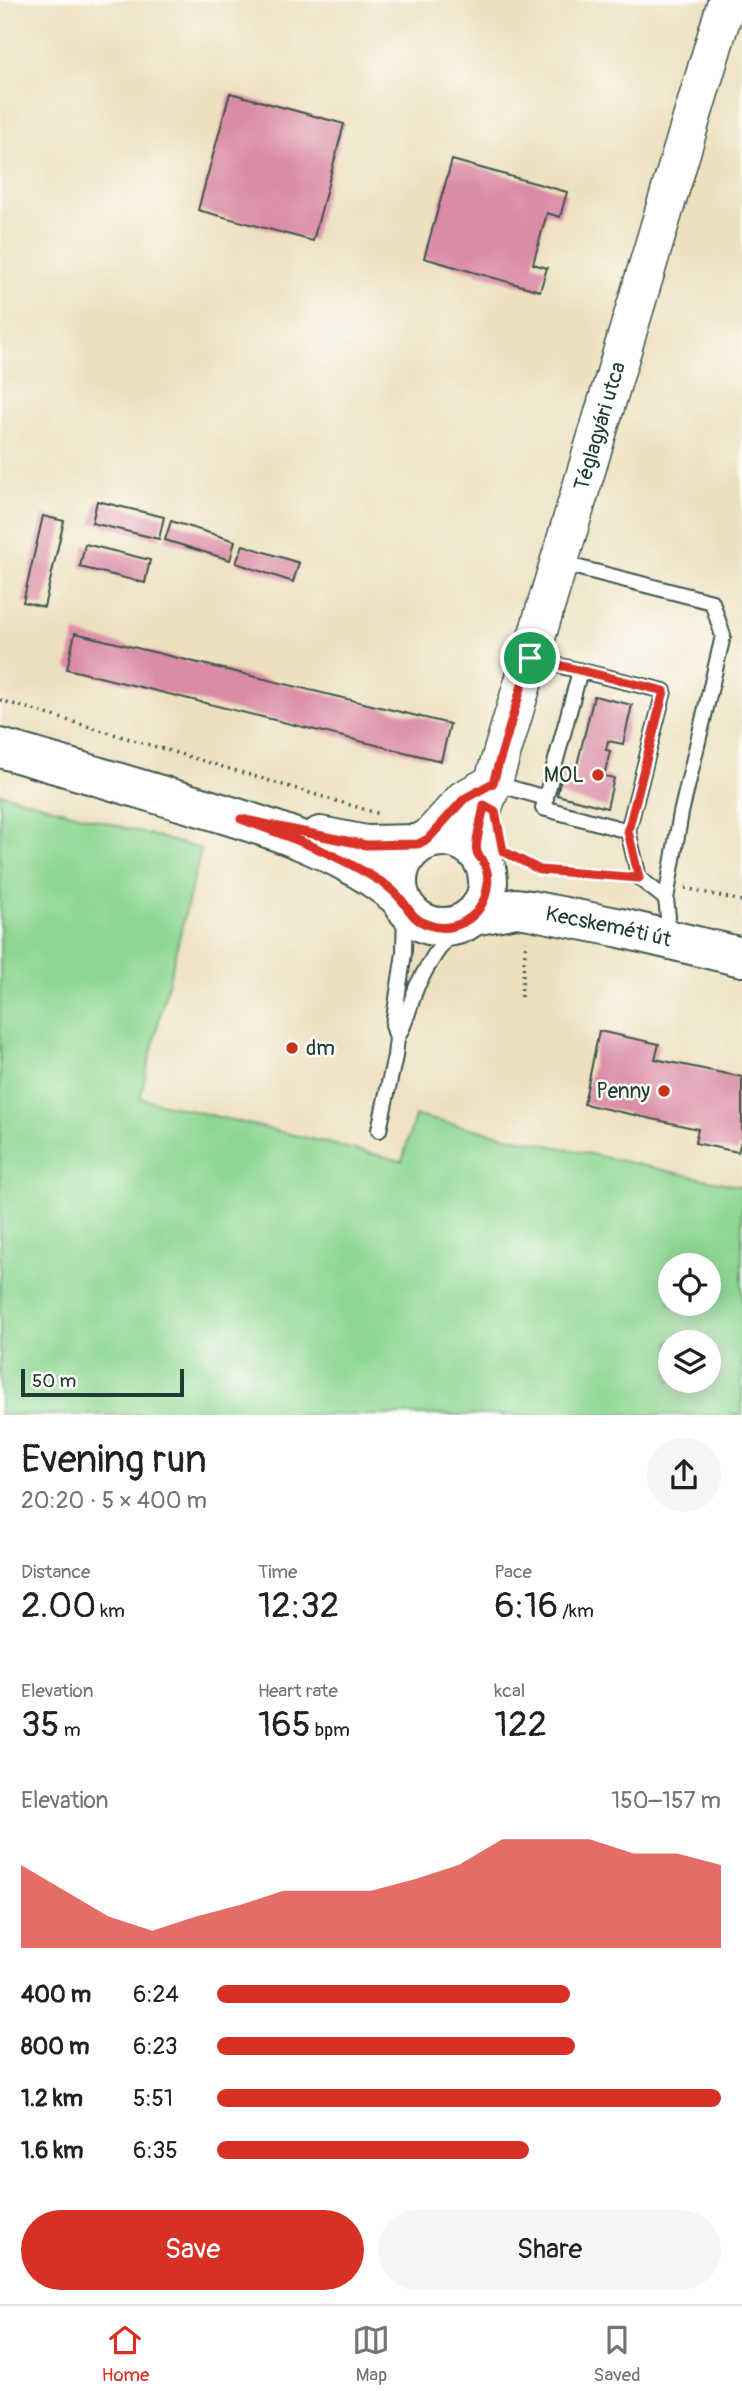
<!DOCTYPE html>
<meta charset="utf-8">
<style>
:root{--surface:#fff;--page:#f6f6f6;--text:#202124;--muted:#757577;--line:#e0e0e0;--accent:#d93025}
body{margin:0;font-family:Pangolin,sans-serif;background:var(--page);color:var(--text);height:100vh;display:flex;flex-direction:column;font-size:26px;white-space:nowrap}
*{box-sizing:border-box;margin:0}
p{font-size:23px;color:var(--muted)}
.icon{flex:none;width:38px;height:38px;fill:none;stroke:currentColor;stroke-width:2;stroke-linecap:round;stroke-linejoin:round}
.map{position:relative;height:1415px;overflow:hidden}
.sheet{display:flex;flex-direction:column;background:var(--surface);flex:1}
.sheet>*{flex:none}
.tools{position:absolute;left:658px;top:1253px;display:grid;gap:14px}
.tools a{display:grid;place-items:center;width:63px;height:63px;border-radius:50%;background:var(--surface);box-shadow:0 4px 18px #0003;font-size:35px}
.scale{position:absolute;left:21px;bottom:18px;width:163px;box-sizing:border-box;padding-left:7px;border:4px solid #1f3d34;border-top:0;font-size:19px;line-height:24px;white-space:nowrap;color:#1f3d34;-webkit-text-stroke:5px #fdfcf7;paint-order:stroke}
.pin{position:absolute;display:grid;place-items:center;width:60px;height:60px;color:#fff;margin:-30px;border:4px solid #fff;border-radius:50%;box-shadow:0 2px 7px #0007}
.round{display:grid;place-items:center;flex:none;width:74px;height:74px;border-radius:37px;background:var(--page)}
.overview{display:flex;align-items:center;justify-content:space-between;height:119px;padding:0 21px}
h1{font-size:38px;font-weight:600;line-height:52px}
.metrics{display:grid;grid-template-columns:repeat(3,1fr);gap:10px;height:119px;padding:7px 21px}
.metrics div{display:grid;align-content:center}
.metrics b{font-size:35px;font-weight:600}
.metrics small{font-size:19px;font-weight:400}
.metrics p{font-size:19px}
.chart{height:196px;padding:14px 21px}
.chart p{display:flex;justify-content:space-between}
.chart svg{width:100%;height:126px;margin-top:7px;fill:var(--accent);opacity:.7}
.cta{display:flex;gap:14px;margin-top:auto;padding:14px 21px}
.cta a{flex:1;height:80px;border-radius:42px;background:var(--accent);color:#fff;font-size:28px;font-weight:600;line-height:80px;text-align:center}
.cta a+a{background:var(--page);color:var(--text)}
ul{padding:0 21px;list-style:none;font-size:23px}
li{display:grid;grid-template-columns:112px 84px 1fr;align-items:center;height:52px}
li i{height:18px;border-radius:9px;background:var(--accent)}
.tab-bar{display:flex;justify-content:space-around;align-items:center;height:98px;border-top:2px solid var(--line);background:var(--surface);font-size:19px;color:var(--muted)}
.tab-bar a{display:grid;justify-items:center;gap:4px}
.tab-bar .active{color:var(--accent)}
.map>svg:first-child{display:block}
</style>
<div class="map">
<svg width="742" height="1415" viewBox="0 0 742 1415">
<rect width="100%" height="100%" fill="#fdfcf7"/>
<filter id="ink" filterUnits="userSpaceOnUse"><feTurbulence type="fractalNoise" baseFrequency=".0143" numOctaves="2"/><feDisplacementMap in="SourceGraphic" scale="14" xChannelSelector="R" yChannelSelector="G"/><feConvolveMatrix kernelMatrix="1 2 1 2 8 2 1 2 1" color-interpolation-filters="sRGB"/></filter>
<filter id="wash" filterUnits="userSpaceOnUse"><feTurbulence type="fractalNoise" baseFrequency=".00686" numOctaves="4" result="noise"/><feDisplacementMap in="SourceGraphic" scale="28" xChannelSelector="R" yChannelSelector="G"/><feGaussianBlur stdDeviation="1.57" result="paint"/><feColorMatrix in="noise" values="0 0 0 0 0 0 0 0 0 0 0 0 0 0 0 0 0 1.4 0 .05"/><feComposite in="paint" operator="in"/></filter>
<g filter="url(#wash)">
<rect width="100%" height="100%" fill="#ede0bf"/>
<path fill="#8ed793" stroke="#568a64" stroke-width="2" fill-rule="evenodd" d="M0,793L201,849L140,1098L402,1161L415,1116L742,1187V1415H0ZM670,1265H709V1304H670ZM670,1342H709V1381H670Z"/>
<g id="blocks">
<path fill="#da8ca6" d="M230,93L344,124L313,241L198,210Z
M452,160L567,192L560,217L547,213L533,264L547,268L540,291L424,258Z
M97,501L164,517L159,539L92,523Z
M43,516L64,521L44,607L23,602Z
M171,521L235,541L230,560L165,540Z
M85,544L150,560L145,583L80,567Z
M243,545L299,563L293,582L236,563Z
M75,633L450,724L441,761L67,669Z
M594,696L632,705L623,744L608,741L606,750L610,751L604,776L614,778L607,808L557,795L564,766L576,769Z
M599,1031L659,1044L655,1059L742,1077V1138L738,1152L695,1143L698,1129L584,1104Z"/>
</g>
</g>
<g filter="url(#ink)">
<use href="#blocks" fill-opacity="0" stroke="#3e5549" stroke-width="2"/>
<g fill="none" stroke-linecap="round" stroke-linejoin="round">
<defs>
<path id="lane" d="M560,563L712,602L723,636L681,813L666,899L668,917
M532,659L664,691L628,831L639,878L666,899
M580,671L543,808L628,831
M493,783L546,798
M397,1038C407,1022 410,1003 417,986C428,964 441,944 456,926
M379,1130L395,1056L397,1038L393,1025L404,953L405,908"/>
<g id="secondary">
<path d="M428,839L464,799L493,783"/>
<path id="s1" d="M476,852L484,805L493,783L727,0"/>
</g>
<g id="primary">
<path d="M0,748C57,764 113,781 170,798C249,821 336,844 400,898"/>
<path d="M320,836L366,845L418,844"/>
<circle cx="443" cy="882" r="45"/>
<path id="s2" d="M473,916L516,908L530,910L621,928L742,957"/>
</g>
</defs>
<use href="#lane" stroke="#3e5549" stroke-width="18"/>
<use href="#secondary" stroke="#3e5549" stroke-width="40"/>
<use href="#primary" stroke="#3e5549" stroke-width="42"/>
<path stroke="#3e5549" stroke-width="3.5" stroke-dasharray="2 5" stroke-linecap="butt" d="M0,700L380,814
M505,852L540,870L622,877
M685,888L742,901
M521,997L526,941"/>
<use href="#lane" stroke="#fff" stroke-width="14"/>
<use href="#secondary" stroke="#fff" stroke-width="37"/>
<use href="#primary" stroke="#fff" stroke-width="38"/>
</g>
</g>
<g fill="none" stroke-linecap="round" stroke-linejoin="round" filter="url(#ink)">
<defs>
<path id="route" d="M530,658L664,691L628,831L639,878L540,870L503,851L495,811L484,805C483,815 474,844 477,852C478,856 481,858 483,861C489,872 489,886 485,897C477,920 452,933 429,925C412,920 409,908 399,897C393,890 385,884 378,880C335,853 287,836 241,819L366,845L418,844L428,839L464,799L493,783Z"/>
</defs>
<use href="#route" stroke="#fff" stroke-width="14"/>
<use href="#route" stroke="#d93025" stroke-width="9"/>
</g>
<g fill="#c8321e" stroke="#fdfcf7" stroke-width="2.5">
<circle cx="598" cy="775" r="7"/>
<circle cx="292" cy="1048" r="7"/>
<circle cx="664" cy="1091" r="7"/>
</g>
<g text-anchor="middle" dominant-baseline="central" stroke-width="5" stroke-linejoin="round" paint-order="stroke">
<g font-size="21" fill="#1f3d34" stroke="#fdfcf7">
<text stroke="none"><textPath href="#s1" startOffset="444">Téglagyári utca</textPath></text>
<text stroke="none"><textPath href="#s2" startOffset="138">Kecskeméti út</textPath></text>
</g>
<g font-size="21" fill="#1f3d34" stroke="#fdfcf7" text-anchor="end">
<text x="584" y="775">MOL</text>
<text x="306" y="1048" text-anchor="start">dm</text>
<text x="650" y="1091">Penny</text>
</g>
</g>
</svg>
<div class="tools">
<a><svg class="icon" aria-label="locate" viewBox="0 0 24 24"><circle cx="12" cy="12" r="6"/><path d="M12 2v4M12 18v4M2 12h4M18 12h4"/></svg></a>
<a><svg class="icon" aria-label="layers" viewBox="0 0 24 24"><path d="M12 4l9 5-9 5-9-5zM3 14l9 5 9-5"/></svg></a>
</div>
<div class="scale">50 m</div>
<div class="pin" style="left:530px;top:658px;background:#1e9e55"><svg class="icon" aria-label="arrive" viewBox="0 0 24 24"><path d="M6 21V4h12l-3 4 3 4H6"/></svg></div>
</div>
<section class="sheet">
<div class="overview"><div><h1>Evening run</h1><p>20:20 · 5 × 400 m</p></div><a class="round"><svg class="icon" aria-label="share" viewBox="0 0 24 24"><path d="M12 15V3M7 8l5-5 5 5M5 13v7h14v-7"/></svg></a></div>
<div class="metrics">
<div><p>Distance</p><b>2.00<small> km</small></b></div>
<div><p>Time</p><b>12:32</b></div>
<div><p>Pace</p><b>6:16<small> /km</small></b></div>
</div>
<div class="metrics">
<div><p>Elevation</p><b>35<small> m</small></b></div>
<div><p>Heart rate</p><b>165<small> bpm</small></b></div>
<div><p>kcal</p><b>122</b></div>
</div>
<div class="chart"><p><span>Elevation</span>150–157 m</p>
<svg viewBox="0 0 160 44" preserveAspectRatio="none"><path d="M0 44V15L10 24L20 33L30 38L40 33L50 29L60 24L70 24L80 24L90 20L100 15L110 6L120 6L130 6L140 11L150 11L160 15V44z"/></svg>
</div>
<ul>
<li><b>400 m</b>6:24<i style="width:70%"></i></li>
<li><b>800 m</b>6:23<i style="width:71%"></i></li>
<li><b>1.2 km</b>5:51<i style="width:100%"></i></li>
<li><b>1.6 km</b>6:35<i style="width:62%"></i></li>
</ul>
<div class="cta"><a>Save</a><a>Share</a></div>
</section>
<nav class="tab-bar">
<a class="active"><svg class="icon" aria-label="home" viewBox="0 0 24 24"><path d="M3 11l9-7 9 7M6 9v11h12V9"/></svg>Home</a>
<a><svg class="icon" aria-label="map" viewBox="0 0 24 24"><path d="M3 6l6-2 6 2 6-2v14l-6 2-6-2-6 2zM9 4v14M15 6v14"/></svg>Map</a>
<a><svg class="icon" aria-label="saved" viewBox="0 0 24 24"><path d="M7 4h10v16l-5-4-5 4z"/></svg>Saved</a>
</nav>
